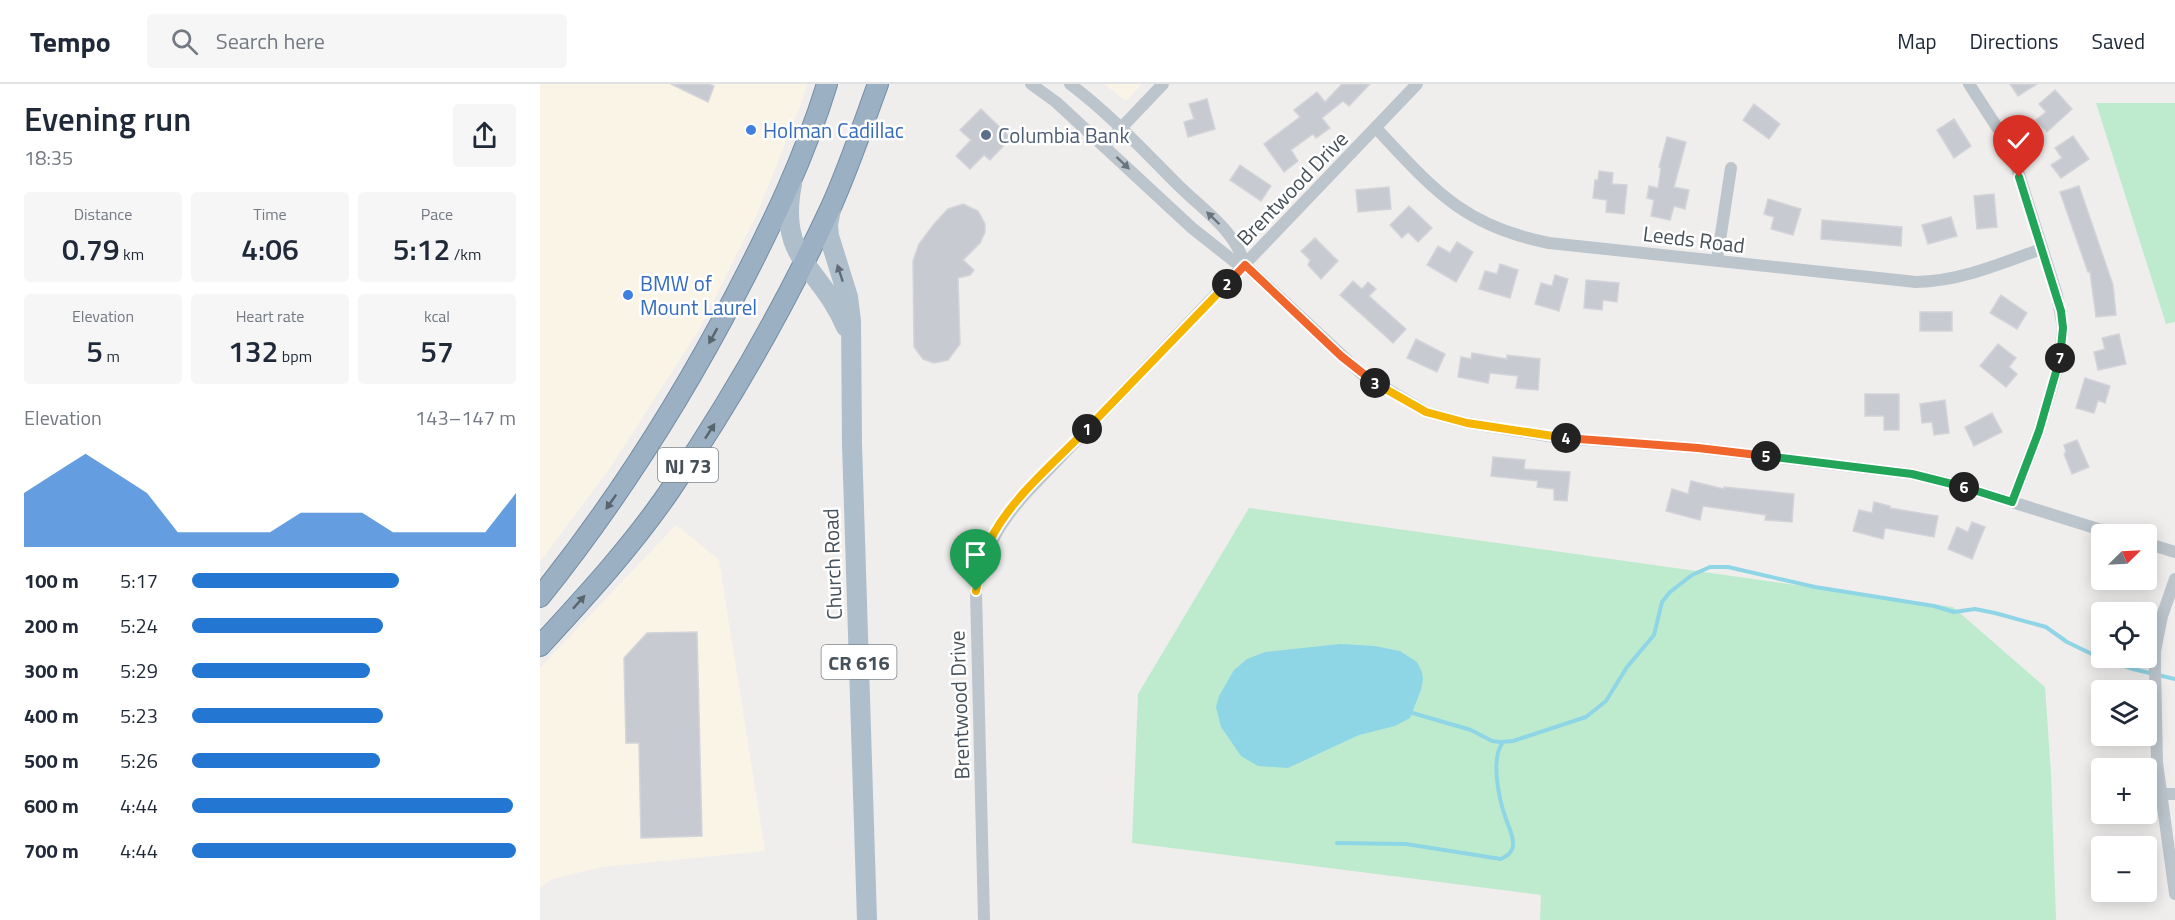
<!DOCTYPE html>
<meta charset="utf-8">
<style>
:root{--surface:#fff;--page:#f6f6f7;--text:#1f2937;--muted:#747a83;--line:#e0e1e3;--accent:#2476d3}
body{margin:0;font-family:"Titillium Web",sans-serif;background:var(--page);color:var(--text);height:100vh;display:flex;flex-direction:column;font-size:22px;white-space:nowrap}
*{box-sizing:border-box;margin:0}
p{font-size:20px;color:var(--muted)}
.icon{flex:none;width:33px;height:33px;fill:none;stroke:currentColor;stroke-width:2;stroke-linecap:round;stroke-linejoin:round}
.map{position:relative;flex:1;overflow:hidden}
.details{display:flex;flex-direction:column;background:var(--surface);width:540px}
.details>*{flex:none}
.needle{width:39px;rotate:66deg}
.buttons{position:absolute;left:1551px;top:440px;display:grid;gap:12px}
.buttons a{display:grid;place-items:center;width:66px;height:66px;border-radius:6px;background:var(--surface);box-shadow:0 3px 15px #0003;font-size:30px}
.pin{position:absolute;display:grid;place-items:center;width:51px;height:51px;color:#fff;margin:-62px -26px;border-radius:50% 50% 50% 0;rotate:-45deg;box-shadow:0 0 6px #0007}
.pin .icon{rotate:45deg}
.km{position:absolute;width:30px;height:30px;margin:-15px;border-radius:50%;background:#222;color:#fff;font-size:16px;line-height:30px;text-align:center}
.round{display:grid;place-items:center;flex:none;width:63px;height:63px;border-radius:6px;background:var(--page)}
.head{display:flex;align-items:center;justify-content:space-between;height:102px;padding:0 24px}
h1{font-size:33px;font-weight:600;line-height:45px}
.stats{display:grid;grid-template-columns:repeat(3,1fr);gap:9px;height:102px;padding:6px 24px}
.stats div{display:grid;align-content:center;border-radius:6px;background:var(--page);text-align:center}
.stats b{font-size:30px;font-weight:600}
.stats small{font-size:16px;font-weight:400}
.stats p{font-size:16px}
.chart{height:168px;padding:12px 24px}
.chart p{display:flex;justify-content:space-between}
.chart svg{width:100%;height:108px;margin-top:6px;fill:var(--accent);opacity:.7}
ul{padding:0 24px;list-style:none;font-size:20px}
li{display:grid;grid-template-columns:96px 72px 1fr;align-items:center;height:45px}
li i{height:15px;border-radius:8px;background:var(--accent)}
header{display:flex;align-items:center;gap:36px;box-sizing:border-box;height:84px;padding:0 30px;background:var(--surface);border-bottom:2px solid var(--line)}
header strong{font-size:28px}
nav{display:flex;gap:33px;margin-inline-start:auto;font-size:21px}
.search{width:420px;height:54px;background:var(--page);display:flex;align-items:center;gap:15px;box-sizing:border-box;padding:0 21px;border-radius:6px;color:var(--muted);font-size:22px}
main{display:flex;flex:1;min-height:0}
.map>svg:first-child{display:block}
</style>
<header>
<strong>Tempo</strong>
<div class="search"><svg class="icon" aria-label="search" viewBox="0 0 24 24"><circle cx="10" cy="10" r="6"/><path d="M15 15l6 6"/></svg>Search here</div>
<nav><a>Map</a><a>Directions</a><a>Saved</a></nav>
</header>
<main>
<section class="details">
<div class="head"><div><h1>Evening run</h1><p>18:35</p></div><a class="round"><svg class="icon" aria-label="share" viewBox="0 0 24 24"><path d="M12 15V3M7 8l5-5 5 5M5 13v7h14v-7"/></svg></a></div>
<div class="stats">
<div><p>Distance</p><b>0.79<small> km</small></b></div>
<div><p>Time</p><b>4:06</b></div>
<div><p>Pace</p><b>5:12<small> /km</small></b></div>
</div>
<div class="stats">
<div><p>Elevation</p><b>5<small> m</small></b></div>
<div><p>Heart rate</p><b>132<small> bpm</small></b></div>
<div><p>kcal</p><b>57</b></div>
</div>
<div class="chart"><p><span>Elevation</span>143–147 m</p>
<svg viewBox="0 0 160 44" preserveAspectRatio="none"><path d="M0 44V22L10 14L20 6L30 14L40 22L50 38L60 38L70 38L80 38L90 30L100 30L110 30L120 38L130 38L140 38L150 38L160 22V44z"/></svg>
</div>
<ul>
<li><b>100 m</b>5:17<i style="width:64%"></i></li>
<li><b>200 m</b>5:24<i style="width:59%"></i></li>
<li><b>300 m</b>5:29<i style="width:55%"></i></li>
<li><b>400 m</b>5:23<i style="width:59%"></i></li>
<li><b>500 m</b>5:26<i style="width:58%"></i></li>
<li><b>600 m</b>4:44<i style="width:99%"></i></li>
<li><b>700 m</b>4:44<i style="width:100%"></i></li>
</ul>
</section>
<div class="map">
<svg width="1635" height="836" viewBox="0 0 1635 836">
<rect width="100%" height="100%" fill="#f0eded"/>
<path fill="#faf4e7" d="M0,0H267L262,18L216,132L160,244L70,384L0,478Z
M564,0H602L586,17Z
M136,441L179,476L225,767L62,783L12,795L0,804V584Z"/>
<path fill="#beebce" d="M1556,19H1635V238L1626,240Z
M709,424L1413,523L1505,603L1511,689L1516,836H1000L1001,811L592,759L598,610Z"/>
<path fill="#8ed6e6" d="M800,560L835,562L860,567L877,578L882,588L883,596L881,606L870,634L855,642L819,651L748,684L718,682L701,672L681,643L676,623L679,612L694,586L707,575L725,568Z"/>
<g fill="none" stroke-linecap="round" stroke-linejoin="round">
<path stroke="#8ed6e6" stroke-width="4" d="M869,628L931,646L952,657L960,658L973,657L1046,633L1066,617L1087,583L1114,551L1122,518L1130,508L1152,491L1170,483H1188L1275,503L1394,522L1414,528L1435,525L1455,529L1506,543L1527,558L1556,572L1593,585L1635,595
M797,759L866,760L961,775C967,772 972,769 973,762C974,752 969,744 966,735C959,716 950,674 963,658"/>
</g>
<path fill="#c7cad0" stroke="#d2d4d9" stroke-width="1.5" d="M131,0H168L174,2L168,18Z
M802,0H830L809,22L803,17L782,34L790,44L776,54L773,50L751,66L758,77L744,88L724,60L760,33L754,26L777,8L785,18Z
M1470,0H1497L1478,12Z
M1515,6L1532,25L1507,48L1496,36L1506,28L1499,20Z
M667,15L675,45L648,53L644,38L654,35L649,20Z
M1214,20L1240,40L1229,55L1203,36Z
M441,25L471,54L450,76L444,71L430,85L416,72L431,56L420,46Z
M1414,35L1431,62L1414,74L1397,46Z
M1533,52L1549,75L1521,94L1511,81L1522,74L1515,64Z
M1127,53L1146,58L1134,103L1149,106L1145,125L1134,122L1130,136L1111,132L1114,116L1107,114L1109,102L1118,104L1121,84L1119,83Z
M700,81L731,102L721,117L690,96Z
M1059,87L1073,89L1072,100L1087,101L1084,130L1066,128L1067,116L1053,114L1055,96H1058Z
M1539,102L1573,201L1576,231L1556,233L1550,188H1548L1520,108Z
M849,103L851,125L818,128L816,106Z
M1454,110L1457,143L1437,145L1434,112Z
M1228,115L1261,125L1253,151L1231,145L1234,133L1224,130Z
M423,120L438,127L445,140V148L440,159L423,176L434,186L430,191L418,194L420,260L408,276L394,279L383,275L374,263L373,177L379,160L394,140L408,125Z
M869,122L892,144L878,158L868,148L862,154L850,141Z
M1411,133L1417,152L1388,160L1382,141Z
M1282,136L1362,143L1361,162L1281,155Z
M775,154L798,177L781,195L768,181L770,176L761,167Z
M917,158L933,168L916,198L887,181L898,162L910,169Z
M960,180L978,186L970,214L939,205L945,187L957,190Z
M1015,191L1028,195L1019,227L995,220L1001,199L1012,202Z
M1046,196L1079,199L1077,218L1063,216L1062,226L1044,224Z
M813,197L822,205L828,198L836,205L829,212L866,245L853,259L800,211Z
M1461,211L1487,229L1477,245L1450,229Z
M1380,228H1412V247H1380Z
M1579,250L1586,280L1558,286L1554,268L1565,265L1562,254Z
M876,255L905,270L897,288L867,274Z
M1458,260L1476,274L1469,283L1477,290L1466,303L1440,282Z
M932,269L967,275V271L1000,275L998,306L976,304L978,292L950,289L948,299L918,293L921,273L931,275Z
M1545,294L1570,302L1565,319L1558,316L1554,329L1536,324Z
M1325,310H1359V346H1344V332H1325Z
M1405,316L1409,349L1394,351L1392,338L1382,339L1380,320Z
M1452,329L1462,348L1434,362L1425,343Z
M1537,356L1549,383L1532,390L1524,370L1526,368L1524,361Z
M953,373L985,376L984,385L1030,388L1027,417L1014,416V405L997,403L998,397L951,392Z
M1151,397L1184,405V403L1254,410L1252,438L1225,436L1226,431L1163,422L1160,436L1126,427L1132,405L1148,410Z
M1334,418L1350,422V424L1398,432L1394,453L1345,444L1343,455L1313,447L1319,426L1332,429Z
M1432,438L1445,443L1432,475L1408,465L1417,443L1428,448Z
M157,548L162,752L101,754L99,659H86L84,574L107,549Z"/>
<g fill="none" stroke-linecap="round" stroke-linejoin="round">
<defs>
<path id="trunk" d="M0,513C76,418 141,316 197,208C232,141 265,72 287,0
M0,562C46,512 93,461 131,405C192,315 245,222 291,123C309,83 323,41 338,0"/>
</defs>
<use href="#trunk" stroke="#738da5" stroke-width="22"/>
<path stroke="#bcc5cc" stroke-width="12" d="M491,0L516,18L652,144L695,178L705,181L822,290L886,328L927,339L1021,354L1158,364L1372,390L1421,402L1574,450
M530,0C570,30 603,66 638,101C664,127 694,145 705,181
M1429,0L1471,65L1517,211L1523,244L1519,279L1499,347L1472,418
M836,44C893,105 923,142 1009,159L1376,198C1420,197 1460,180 1501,165
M564,62L623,0
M1177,176L1191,84
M1606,459L1635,468
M1635,495L1622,532L1615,567V585L1617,679L1635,810
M1621,710H1635
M444,836L436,507C444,465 459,439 488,407L877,0"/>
<path stroke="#aebecb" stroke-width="20" d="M252,100C237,176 280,182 306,243
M291,125L288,141L289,152L308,213L311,237L312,360L327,836"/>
<use href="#trunk" stroke="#9bb0c2" stroke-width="20"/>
</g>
<defs><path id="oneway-solid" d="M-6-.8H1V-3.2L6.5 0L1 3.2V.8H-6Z" transform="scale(1.5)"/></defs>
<g fill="#6a747c">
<use href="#oneway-solid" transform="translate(583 79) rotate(43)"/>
<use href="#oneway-solid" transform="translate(673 134) rotate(-136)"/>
</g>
<use fill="#616c76" href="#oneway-solid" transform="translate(300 189) rotate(-108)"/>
<g fill="#58646e">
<use href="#oneway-solid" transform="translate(173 252) rotate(119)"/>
<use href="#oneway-solid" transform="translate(170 347) rotate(-57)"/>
<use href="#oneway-solid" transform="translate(71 418) rotate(125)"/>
<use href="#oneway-solid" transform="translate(39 518) rotate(-48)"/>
</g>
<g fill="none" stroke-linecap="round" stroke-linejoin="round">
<defs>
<path id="split-1" d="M436,507C440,487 444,467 454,449C476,410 516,377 547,345"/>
<path id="split-2" d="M547,345L687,200"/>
<path id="split-3" d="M687,200L705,181L801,272L835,299"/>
<path id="split-4" d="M835,299L886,328L927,339L1026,354"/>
<path id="split-5" d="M1026,354L1158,364L1226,372"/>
<path id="split-6" d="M1226,372L1372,390L1424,403"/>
<path id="split-7" d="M1424,403L1472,418L1499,347L1520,274"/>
<path id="split-8" d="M1479,93L1521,227L1523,244L1520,274"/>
</defs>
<use href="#split-1" stroke="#fff" stroke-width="12"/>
<use href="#split-2" stroke="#fff" stroke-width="12"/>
<use href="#split-3" stroke="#fff" stroke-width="12"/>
<use href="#split-4" stroke="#fff" stroke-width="12"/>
<use href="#split-5" stroke="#fff" stroke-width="12"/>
<use href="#split-6" stroke="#fff" stroke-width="12"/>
<use href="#split-7" stroke="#fff" stroke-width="12"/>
<use href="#split-8" stroke="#fff" stroke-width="12"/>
<use href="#split-1" stroke="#f5b400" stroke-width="8"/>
<use href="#split-2" stroke="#f5b400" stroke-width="8"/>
<use href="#split-3" stroke="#f0652b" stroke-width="8"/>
<use href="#split-4" stroke="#f5b400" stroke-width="8"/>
<use href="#split-5" stroke="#f0652b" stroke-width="8"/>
<use href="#split-6" stroke="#22a559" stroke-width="8"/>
<use href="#split-7" stroke="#22a559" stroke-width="8"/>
<use href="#split-8" stroke="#22a559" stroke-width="8"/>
</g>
<g fill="#3f7fe0" stroke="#fff" stroke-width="2">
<circle cx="211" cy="46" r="6"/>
<circle cx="88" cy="211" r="6"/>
</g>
<circle fill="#5c6f8a" stroke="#fff" stroke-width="2" cx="446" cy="51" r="6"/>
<g text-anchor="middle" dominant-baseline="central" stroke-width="5" stroke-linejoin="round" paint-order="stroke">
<g fill="#fff" stroke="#7e858b" stroke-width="1.5">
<rect x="118" y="364" width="60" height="34" rx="4.5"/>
<rect x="281.5" y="561" width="75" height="34" rx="4.5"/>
</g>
<g font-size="20" font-weight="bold" fill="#475159">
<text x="148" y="381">NJ 73</text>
<text x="319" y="578">CR 616</text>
</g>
<g font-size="21" fill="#366cbe" stroke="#fff" text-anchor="start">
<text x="223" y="46">Holman Cadillac</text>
<text x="100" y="199">BMW of<tspan x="100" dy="24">Mount Laurel</tspan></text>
</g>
<g font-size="21" fill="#4e5e75" stroke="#fff" text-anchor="start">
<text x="458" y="51">Columbia Bank</text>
</g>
<g font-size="21" fill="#475159" stroke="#fff">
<text transform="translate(752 104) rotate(-46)">Brentwood Drive</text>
<text transform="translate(1154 155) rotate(7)">Leeds Road</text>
<text transform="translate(292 480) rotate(-92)">Church Road</text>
<text transform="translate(419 621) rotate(-92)">Brentwood Drive</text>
</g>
</g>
</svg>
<div class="buttons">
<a><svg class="needle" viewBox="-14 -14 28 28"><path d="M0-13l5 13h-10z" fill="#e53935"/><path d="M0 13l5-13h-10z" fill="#747a83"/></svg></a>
<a><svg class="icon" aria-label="locate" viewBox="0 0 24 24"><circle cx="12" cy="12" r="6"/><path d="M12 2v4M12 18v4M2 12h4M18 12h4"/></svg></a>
<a><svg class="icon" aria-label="layers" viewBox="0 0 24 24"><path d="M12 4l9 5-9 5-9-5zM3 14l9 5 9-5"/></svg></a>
<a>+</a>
<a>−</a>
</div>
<div class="pin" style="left:436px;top:507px;background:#1e9e55"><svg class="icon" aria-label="arrive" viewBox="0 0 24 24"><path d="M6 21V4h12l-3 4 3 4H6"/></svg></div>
<div class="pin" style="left:1479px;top:93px;background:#d93025"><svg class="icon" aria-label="check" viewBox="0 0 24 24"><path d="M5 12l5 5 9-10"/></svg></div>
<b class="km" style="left:547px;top:345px">1</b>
<b class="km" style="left:687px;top:200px">2</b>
<b class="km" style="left:835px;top:299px">3</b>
<b class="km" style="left:1026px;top:354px">4</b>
<b class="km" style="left:1226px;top:372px">5</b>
<b class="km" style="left:1424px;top:403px">6</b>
<b class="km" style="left:1520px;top:274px">7</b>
</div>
</main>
